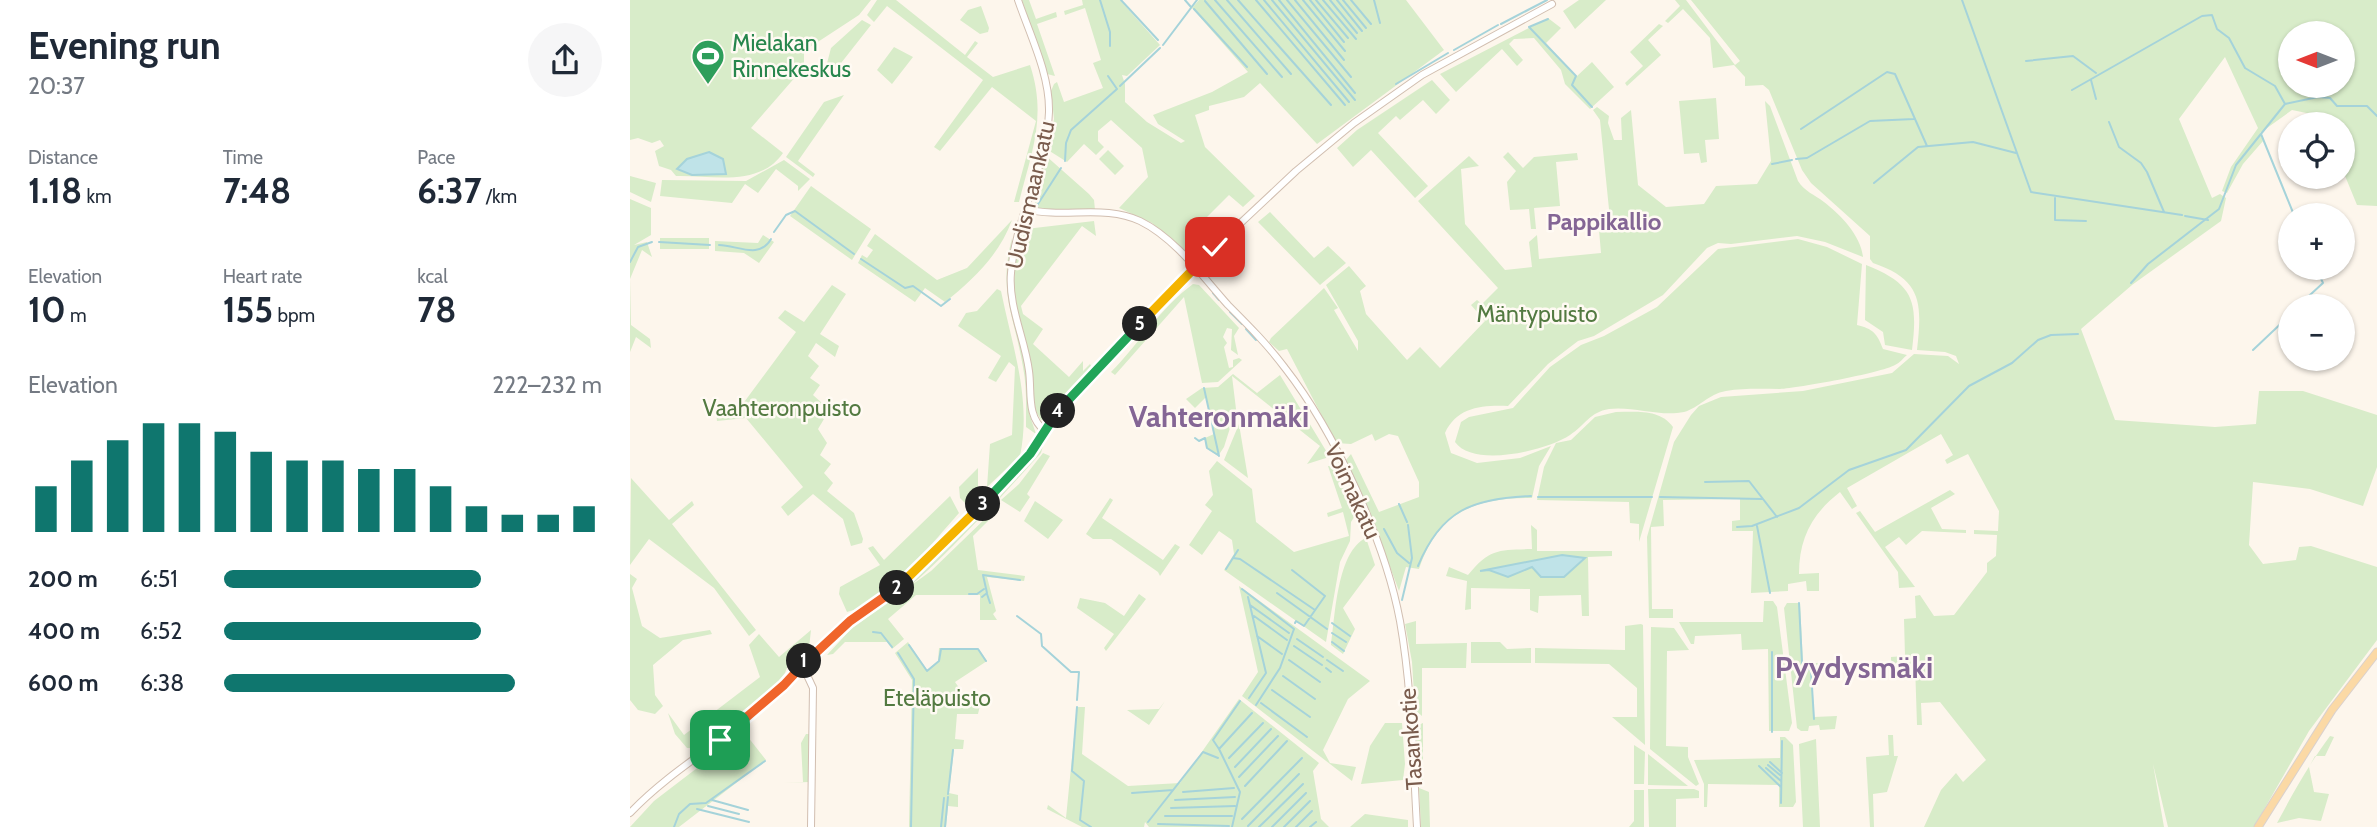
<!DOCTYPE html>
<meta charset="utf-8">
<style>
:root{--surface:#fff;--page:#f6f6f7;--text:#1f2937;--muted:#747a83;--accent:#0f766e}
body{margin:0;font-family:Cabin,sans-serif;background:var(--page);color:var(--text);height:100vh;display:flex;flex-direction:column;font-size:26px;white-space:nowrap}
*{box-sizing:border-box;margin:0}
p{font-size:23px;color:var(--muted)}
.icon{flex:none;width:38px;height:38px;fill:none;stroke:currentColor;stroke-width:2;stroke-linecap:round;stroke-linejoin:round}
.map{position:relative;flex:1;overflow:hidden}
.side{display:flex;flex-direction:column;background:var(--surface);width:630px}
.side>*{flex:none}
.needle{width:46px;rotate:270deg}
.buttons{position:absolute;left:1648px;top:21px;display:grid;gap:14px}
.buttons a{display:grid;place-items:center;width:77px;height:77px;border-radius:50%;background:var(--surface);box-shadow:0 2px 5px #0004;font-size:35px}
.pin{position:absolute;display:grid;place-items:center;width:60px;height:60px;color:#fff;margin:-30px;border-radius:14px;box-shadow:0 4px 10px #0006}
.km{position:absolute;width:35px;height:35px;margin:-18px;border-radius:50%;background:#222;color:#fff;font-size:19px;line-height:35px;text-align:center}
.round{display:grid;place-items:center;flex:none;width:74px;height:74px;border-radius:37px;background:var(--page)}
.summary{display:flex;align-items:center;justify-content:space-between;height:119px;padding:0 28px}
h1{font-size:38px;font-weight:800;line-height:52px}
.stats{display:grid;grid-template-columns:repeat(3,1fr);gap:10px;height:119px;padding:7px 28px}
.stats div{display:grid;align-content:center}
.stats b{font-size:35px;font-weight:800}
.stats small{font-size:19px;font-weight:400}
.stats p{font-size:19px}
.chart{height:196px;padding:14px 28px}
.chart p{display:flex;justify-content:space-between}
.chart svg{width:100%;height:126px;margin-top:7px;stroke:var(--accent);stroke-width:6}
ul{padding:0 28px;list-style:none;font-size:23px}
li{display:grid;grid-template-columns:112px 84px 1fr;align-items:center;height:52px}
li i{height:18px;border-radius:9px;background:var(--accent)}
main{display:flex;flex:1;min-height:0}
.map>svg:first-child{display:block}
</style>
<main>
<section class="side">
<div class="summary"><div><h1>Evening run</h1><p>20:37</p></div><a class="round"><svg class="icon" aria-label="share" viewBox="0 0 24 24"><path d="M12 15V3M7 8l5-5 5 5M5 13v7h14v-7"/></svg></a></div>
<div class="stats">
<div><p>Distance</p><b>1.18<small> km</small></b></div>
<div><p>Time</p><b>7:48</b></div>
<div><p>Pace</p><b>6:37<small> /km</small></b></div>
</div>
<div class="stats">
<div><p>Elevation</p><b>10<small> m</small></b></div>
<div><p>Heart rate</p><b>155<small> bpm</small></b></div>
<div><p>kcal</p><b>78</b></div>
</div>
<div class="chart"><p><span>Elevation</span>222–232 m</p>
<svg viewBox="0 0 160 44" preserveAspectRatio="none"><path d="M5 44V28M15 44V19M25 44V12M35 44V6M45 44V6M55 44V9M65 44V16M75 44V19M85 44V19M95 44V22M105 44V22M115 44V28M125 44V35M135 44V38M145 44V38M155 44V35"/></svg>
</div>
<ul>
<li><b>200 m</b>6:51<i style="width:68%"></i></li>
<li><b>400 m</b>6:52<i style="width:68%"></i></li>
<li><b>600 m</b>6:38<i style="width:77%"></i></li>
</ul>
</section>
<div class="map">
<svg width="1747" height="827" viewBox="0 0 1747 827">
<rect width="100%" height="100%" fill="#fdf6ec"/>
<path fill="#d8ecc9" fill-rule="evenodd" d="M0,0H241L229,15L174,51V67L121,128L153,153C129,188 81,175 46,176L41,170L29,166L25,151L34,146L30,140L22,143L8,138L0,140Z
M247,0H266L335,55L345,41L348,43L337,57L363,77L400,65C417,116 402,151 389,202H384L406,121L362,87L310,151L304,147L353,80L257,6L244,22L237,15Z
M392,0H399L406,19L426,12L427,17L407,24L425,76L417,74Z
M452,0H490L530,45L497,76L492,75L495,84V102L517,122L551,143L555,141L528,124L523,115L582,92L618,72L562,8L569,0H776L814,50L687,144L630,83L614,97L579,106V110L565,115L575,147L625,196L613,207L599,195L562,232L576,245L565,257H560L522,223L489,208L518,177L512,148L481,120L468,131V141L474,147L466,155L454,144L437,162L418,150L424,119L421,91L424,84L427,82L434,102L473,88L463,63L471,60L455,8L435,15L434,11L453,5Z
M949,0H976L945,29L933,11Z
M1045,0H1056L1105,65L1110,61L1061,0H1747V206L1727,205L1713,171V124H1694L1691,116L1662,110L1630,133L1633,141L1613,164L1597,193L1592,191L1601,167L1628,128L1595,57L1549,119L1582,198L1590,194L1596,198L1591,221L1502,285L1451,329L1485,420L1585,427L1626,424L1629,391H1673L1747,415V467L1733,506L1680,489L1623,482L1619,545L1633,564L1666,560L1669,547L1681,546L1747,567V640L1679,731L1624,827H1538L1523,764L1534,827H1294L1311,790L1326,773L1333,782L1356,760L1310,702L1291,703L1292,725H1287L1285,664L1261,665V657L1275,656L1274,619L1286,618L1285,596L1290,595L1304,616L1324,615L1357,572V563L1366,556L1367,535L1344,534V530L1368,531L1369,511L1338,454L1317,464L1315,460L1323,455L1311,434L1217,488L1227,506L1222,509L1210,492C1182,514 1169,538 1169,574L1189,573V591H1177L1176,581L1158,584V591L1121,593L1123,531H1102V521L1110,520V499L1033,500L1034,526L1021,527L1022,609H1043V618H1019L1017,537L1044,442L1061,415L1069,406L1091,397L1173,391L1262,373L1284,354L1318,356L1329,364L1326,356L1315,352L1287,350C1292,304 1293,280 1243,263L1240,259V236L1181,183L1172,170L1139,90L1133,85L1115,86V77L1104,65L1083,68L1080,38L1053,9L1038,23L1035,21L1050,6ZM1661,33H1713V86H1661Z
M351,6L359,28L358,32L350,34L330,20L338,10Z
M918,18L931,28L916,43L946,77L962,62L984,87L960,109L935,84L931,70L904,38L884,39L879,44L893,60L887,66L872,49L826,92L810,74Z
M232,20L241,25L204,72L195,71L201,48Z
M1029,24L1033,26L1018,40L1031,55L997,86L995,83L1013,66L1000,52Z
M264,47L283,57L262,84L247,70Z
M802,80L820,100L806,114L793,100L770,120L766,116L748,133L798,186L785,198L741,150L723,167L707,148L727,130Z
M214,95L168,161L185,174L183,177L156,157L194,102Z
M1086,98L1089,139L1075,140L1077,162L1071,163L1069,153L1054,154L1049,101Z
M1135,101L1140,106L1168,181C1175,192 1184,194 1194,202C1211,215 1231,236 1233,257L1195,242L1167,236L1101,244L1088,243L1077,248L1033,295L964,336L948,341L918,364L878,406C852,405 827,407 815,433L821,453L847,463L890,458L921,446L909,466L902,498C845,498 809,511 789,569L776,567L769,591L741,516L715,461L721,454L749,512L789,497V482L768,436L759,434L745,441L742,434L721,444L706,443L657,349L649,351L639,342L641,338L694,288L708,308L704,310L728,351V341L696,285L719,266L736,286L730,291L736,314L777,360L790,347L810,368L855,321L841,305L847,300L852,304L868,288L788,201L839,156L849,166L831,169L835,224L875,270L902,267L899,242L907,235L909,259L971,253L969,230L981,229L970,120L963,110L967,107L979,116L978,123L984,140H992L991,118L1001,110L1008,185L1036,207L1074,204L1086,186L1127,184L1141,161Z
M478,150L494,166L485,175L469,159Z
M878,152L893,168L904,157L947,153L948,160L926,162L930,206L904,208L906,229H901L899,209L880,210L877,182L886,171L873,157Z
M415,155L459,194L464,200L465,210L438,213L404,208Z
M154,160L180,179L168,191V186L146,169L128,193L115,184L102,203L30,196L32,180L116,181Z
M0,176L26,183L21,202L0,192Z
M181,186L241,229L222,260L160,216Z
M0,199L21,208V235L4,245L17,242L22,257L12,250L0,279L1,325L20,339L21,348L6,337L0,352Z
M640,212L684,258L698,246L716,263L690,285L628,222Z
M382,220C370,254 343,280 315,302L295,288L285,302L228,263L232,255L237,258L243,250L237,246L245,234L307,280L337,268Z
M464,221L466,236L452,226L391,306L393,314L413,329L403,344L439,377L453,361V371L460,364L461,366L419,417L411,420L405,410L400,360L383,293L386,256L396,229Z
M133,235L144,242L129,263L114,253L85,251V241L128,243Z
M30,238H79V249H30Z
M382,238L379,295L397,369L399,413L406,434L396,427C396,407 397,387 393,367C384,314 368,293 382,238Z
M1168,239L1197,247L1232,264L1227,325C1243,329 1247,333 1253,349L1277,355C1273,358 1270,363 1265,365C1251,373 1168,388 1150,389C1132,389 1114,388 1096,391C1078,394 1069,408 1054,412C1030,417 1003,406 979,409C960,412 955,425 940,435C916,451 843,468 825,442L831,422L839,417L883,408L920,367L951,345L974,336L1027,307L1088,249Z
M1236,265C1284,284 1288,301 1282,350L1255,345L1253,332L1235,320Z
M563,284L569,285L609,328L604,336L608,355L601,350L602,329L597,328L593,337L597,343L594,347L599,368L603,367V360L609,358L612,360L588,382L572,383L554,297L485,375L481,372C509,344 530,308 563,284Z
M202,285L216,294L190,334L209,346L205,357L186,343L178,356L189,366L180,378L190,385L183,395L192,403L185,412L194,419L188,429L197,443L190,455L201,464L194,473L203,483L197,491L224,513L233,539L232,543L221,546L213,519L183,494L158,516L151,507L173,487L116,418L87,421L86,411L109,409L166,332L148,318L155,310L174,322Z
M367,289L371,291C382,346 402,399 390,456L357,487L360,444L382,435L385,367L379,362L366,382L358,378L371,356L328,326L336,313L347,311Z
M603,374L627,393L650,375L698,454L696,458L677,464L690,446L602,376L606,409L594,447L588,456L576,448L575,438L584,434L576,397L565,408L556,399L572,388L588,387Z
M986,412C1007,412 1030,409 1043,427L1009,542V524L1000,523L999,502L907,500L914,467L926,443L941,440L965,417Z
M609,424L618,478L594,460Z
M414,442L411,453L370,498L371,490Z
M413,453L420,456L397,494L400,497L390,512L371,500L389,484Z
M587,461L622,489L626,522L664,552L719,536L713,512L698,517L697,513L712,508L698,466H703L726,514L721,522L720,541L710,562L696,642L594,570L604,554L602,540L589,531L572,555L559,545L582,511L575,505L583,495L579,471Z
M348,468V491L336,504L330,498L329,487Z
M1,478L39,520L62,501L64,505L42,524L126,630L119,636L84,588L19,539L0,565Z
M1320,490L1325,494L1301,508L1312,529L1336,530V533L1292,531L1276,545L1269,537L1255,547L1285,587L1269,588L1268,572L1226,513L1230,511L1245,532Z
M320,496L329,513C304,541 254,604 217,612L209,594L210,587L250,565L238,548L243,546L254,560Z
M480,498L483,500L472,518L533,560L545,544L550,547L530,576L528,572L481,539H463L456,534Z
M405,501L433,520L418,539L394,521Z
M354,508L358,510C325,543 276,599 233,616L254,601Z
M361,513L364,515L343,536L348,570L395,576L394,581L357,577L366,611L363,614L367,620H350V595H286L258,619L274,639L262,649L257,642H215L203,654L197,655L221,629L301,571Z
M901,525L907,530V551H982V556L958,557L959,616H952L951,595L909,596L908,613L900,610V589L841,588V609L835,610L837,581L816,576L819,567L838,575C860,548 869,550 902,549Z
M736,538L745,565L713,608L725,629L713,654L701,645C705,617 707,551 736,538Z
M0,574L7,579L2,588L12,626L30,638L80,630L82,634L53,640L23,665L25,695L33,706L25,714L8,710L0,700Z
M609,586L740,681L718,699L693,750L700,763L726,767L722,781L612,696L628,672Z
M509,594L516,599L476,651L474,648L484,634L447,608L450,598L475,603L494,616Z
M1134,601H1143L1147,607L1162,723L1159,731H1139L1138,649L1112,650L1111,634L1065,636L1064,644H1061L1049,622H1133Z
M1157,603H1170L1173,663H1195V670L1182,671L1184,717L1207,716L1205,729L1190,730L1189,725L1179,726L1178,731H1171L1167,728L1154,608Z
M786,621V644L837,643L836,668H792V716L785,710L782,662L775,624Z
M1011,624L1013,625L1015,745L982,717H1007V688L979,664L905,663V648L995,650V626Z
M1021,627L1044,628L1059,650L1037,651L1036,746L1058,747V757L1069,784L1066,786L1020,749Z
M181,630L179,648L161,657L155,673L143,688L64,748H57L45,734L38,713L54,735L130,677L119,645L129,634L149,657Z
M278,642L297,670L308,661L309,648H348L357,661L325,682L337,699L346,694L351,701L348,714H327L325,739L334,740L333,749H324L319,793L328,795V807L318,806L316,827H279L282,680L265,653Z
M841,642H870L877,649L901,648V663H841Z
M609,699L689,763L683,771L691,819L699,827H519L515,822L514,827H452L419,810L417,809L418,805L436,818L447,707H455L452,754L498,786L550,783Z
M535,701L519,725L497,710L529,709Z
M755,723H772L775,764L773,780L731,784L740,746Z
M793,723V783L789,782L786,733V726Z
M114,732L136,760L49,827H0L24,801L88,752L99,767L117,762L106,738Z
M176,734H180L179,782L153,783L173,782L171,743Z
M1258,735H1263L1264,756H1268L1257,792L1243,794L1244,827H1240L1236,757L1259,755Z
M1700,736L1704,737L1695,756H1685L1679,767L1684,792L1699,794L1691,821L1669,818L1647,823C1663,793 1679,764 1700,736Z
M1150,737H1155L1163,745L1166,802L1163,807H1149V785L1078,784L1077,807H1074V784L1064,760L1150,758Z
M1186,739L1190,827H1173L1169,744Z
M1004,745L1015,752L1014,784H1004Z
M1018,754L1058,786L1018,785Z
M789,788L799,792L800,827H791Z
M1018,789H1064L1069,791V798L1046,799V827H1019Z
M1004,790H1014V827H999L1004,821Z
M735,814L778,820V827H720Z"/>
<path fill="#bfe3e8" stroke="#a5d3da" stroke-width="2" d="M79,152L93,159L96,174L62,175L47,169L57,159Z
M932,555L955,558L934,577H911L902,567L878,577L859,570L850,571Z"/>
<g fill="none" stroke-linecap="round" stroke-linejoin="round">
<path stroke="#a5d3da" stroke-width="2" d="M470,0L480,32V46
M491,0L528,40
M555,0L561,7
M585,0L652,77
M597,0L661,74
M608,0L701,105
M626,0L715,105
M634,0L719,102
M642,0L725,100
M649,0L725,93
M657,0L721,77
M665,0L714,60
M673,0L715,51
M680,0L714,42
M686,0L718,38
M693,0L726,39
M700,0L727,33
M707,0L732,31
M713,0L736,28
M721,0L741,24
M744,0L750,23
M1332,0L1401,192L1552,215
M575,1L637,74
M564,9L617,67
M918,19L899,27L946,76L942,85L962,107
M871,24L917,0
M533,45L567,0
M824,50L868,25
M1396,61L1443,56L1466,73
M1461,80L1466,99
M766,84L818,53
M490,86L530,48
M1442,90L1572,16L1582,15L1587,29L1599,38L1615,68L1645,86L1655,104
M1479,122L1489,147L1511,163L1517,172L1534,212
M1171,129L1257,72L1265,74L1297,146
M1631,134L1664,215
M1166,159L1177,158L1240,121L1284,119
M435,161L436,143L441,130L487,89L478,76
M1142,164L1162,160
M1244,183L1288,147L1343,142L1386,153
M1425,198V220L1456,221
M406,207L431,168
M1555,216L1578,220
M144,232L156,215L165,211L224,254
M29,242L80,245
M89,245C107,245 129,260 141,239
M231,259L275,288L283,286L311,306L320,299
M0,262L8,247L22,242
M1501,283L1518,264L1589,209L1606,165L1655,104L1688,97L1700,98L1707,106H1737L1747,116
M583,293L589,300
M1668,306L1693,283L1686,268
M600,312L612,324
M616,329L626,340
M1623,350L1661,314
M574,388L589,456
M565,438L569,441L575,438L577,448L588,455
M1075,482L1119,481L1147,517
M908,497H1022
M1030,497L1132,499
M769,504L777,522
M1127,526L1140,593
M1107,527L1122,526L1169,508L1219,470L1276,450L1339,386L1382,363L1408,340L1421,335L1448,334
M754,529L767,553L779,563
M603,558L610,559L685,610
M788,566C811,510 843,498 901,496
M596,569L608,550
M662,570L695,596L674,626L666,621L665,623
M612,589L664,629L650,668L626,705
M647,593L697,629
M339,594H347L354,589
M357,594L360,603
M352,597L357,593L353,575L390,580
M618,597L636,673L619,698
M772,600L782,558L778,525
M1169,603L1172,663L1181,671L1184,719
M620,605L659,633
M387,616L411,634L412,646L441,672H449L447,700
M624,616L657,640
M702,623L720,636
M243,632L251,633L262,647
M702,633L716,642
M627,636L652,654
M667,639L693,657
M702,642L714,651
M279,645L297,671L309,661L311,649H348L356,661
M664,646L692,665
M268,653L284,679L281,827
M659,660L690,682
M697,660L713,671
M696,668L701,672
M653,676L685,699
M642,690L680,717
M631,703L677,737
M447,707L442,771L454,781L450,820L461,827
M1142,732V652
M589,749L583,740L610,701
M599,758L633,723
M1140,762L1152,773
M1138,765L1150,775
M1129,766L1151,787
M605,767L641,729
M1136,768L1151,781
M609,777L648,736
M615,786L657,741
M553,792L604,788
M502,793L543,790
M318,794L323,750
M82,800L118,810
M545,800L605,797
M1151,803L1152,741
M78,806L109,814
M541,808L605,806
M67,809L119,822
M535,816H602
M612,819L672,758
M518,822L573,752L588,758
M528,824L599,826
M618,826L669,774
M44,827L49,814L60,804L76,803L135,761
M311,827L314,798
M315,827L318,797
M602,827L610,792L589,749L622,713
M629,827L673,784
M642,827L676,793
M654,827L680,801
M666,827L682,811
M680,827L686,822"/>
<defs>
<path id="minor" d="M388,0C400,35 420,75 419,112C417,168 385,218 381,273C378,306 395,339 399,371C402,392 396,416 415,431
M396,209C434,219 474,204 510,221C545,238 573,277 598,305C618,325 638,345 655,368C705,432 755,541 770,621C782,689 783,759 787,827
M165 667a7 7 0 1 1 14 0a7 7 0 1 1-14 0Z
M176,662L220,621L267,589L359,499L400,454L443,392L585,247L666,171L724,123L792,75L922,4
M176,673L183,688L181,827
M0,813C50,760 120,729 166,672"/>
<path id="major" d="M1628,827L1702,710L1747,652"/>
</defs>
<use href="#minor" stroke="#d1beb0" stroke-width="8"/>
<use href="#major" stroke="#dad1cd" stroke-width="9"/>
<use href="#minor" stroke="#fff" stroke-width="6"/>
<use href="#major" stroke="#fbd9a5" stroke-width="7"/>
</g>
<g fill="none" stroke-linecap="round" stroke-linejoin="round">
<defs>
<path id="split-1" d="M90,740L154,685L166,672L167,662L174,661"/>
<path id="split-2" d="M174,661L176,662L220,621L267,588"/>
<path id="split-3" d="M267,588L353,504"/>
<path id="split-4" d="M353,504L400,454L428,411"/>
<path id="split-5" d="M428,411L510,324"/>
<path id="split-6" d="M510,324L585,247"/>
</defs>
<use href="#split-1" stroke="#fff" stroke-width="14"/>
<use href="#split-2" stroke="#fff" stroke-width="14"/>
<use href="#split-3" stroke="#fff" stroke-width="14"/>
<use href="#split-4" stroke="#fff" stroke-width="14"/>
<use href="#split-5" stroke="#fff" stroke-width="14"/>
<use href="#split-6" stroke="#fff" stroke-width="14"/>
<use href="#split-1" stroke="#f0652b" stroke-width="9"/>
<use href="#split-2" stroke="#f0652b" stroke-width="9"/>
<use href="#split-3" stroke="#f5b400" stroke-width="9"/>
<use href="#split-4" stroke="#22a559" stroke-width="9"/>
<use href="#split-5" stroke="#22a559" stroke-width="9"/>
<use href="#split-6" stroke="#f5b400" stroke-width="9"/>
</g>
<defs>
<symbol id="stadium-pin" viewBox="-11 -11 22 30"><path d="M0 17L-7.5 6A9.5 9.5 0 1 1 7.5 6Z" fill="#2e9e5b" stroke="#fffaf3"/><path d="M0-5a6.5 5 0 1 0 0 10a6.5 5 0 1 0 0-10ZM-3.5-1.8h7v3.6h-7Z" fill="#fff"/></symbol>
</defs>
<g fill-rule="evenodd">
<use href="#stadium-pin" x="59" y="37" width="38" height="52"/>
</g>
<g text-anchor="middle" dominant-baseline="central" stroke-width="5" stroke-linejoin="round" paint-order="stroke">
<g font-size="23" fill="#27864d" stroke="#fffaf3" text-anchor="start">
<text x="102" y="43">Mielakan<tspan x="102" dy="26">Rinnekeskus</tspan></text>
</g>
<g font-size="23" fill="#7a5c4d" stroke="#fffaf3">
<text transform="translate(400 195) rotate(-77)">Uudismaankatu</text>
<text transform="translate(723 491) rotate(65)">Voimakatu</text>
<text transform="translate(781 739) rotate(-94)">Tasankotie</text>
</g>
<g font-size="23" fill="#537a41" stroke="#fffaf3">
<text x="907" y="314">Mäntypuisto</text>
<text x="152" y="408">Vaahteronpuisto</text>
<text x="307" y="698">Eteläpuisto</text>
</g>
<g font-size="24" font-weight="bold" fill="#846695" stroke="#fffaf3">
<text x="974" y="221">Pappikallio</text>
</g>
<g font-size="30" font-weight="bold" fill="#846695" stroke="#fffaf3">
<text x="589" y="416">Vahteronmäki</text>
<text x="1224" y="667">Pyydysmäki</text>
</g>
</g>
</svg>
<div class="buttons">
<a><svg class="needle" viewBox="-14 -14 28 28"><path d="M0-13l5 13h-10z" fill="#e53935"/><path d="M0 13l5-13h-10z" fill="#747a83"/></svg></a>
<a><svg class="icon" aria-label="locate" viewBox="0 0 24 24"><circle cx="12" cy="12" r="6"/><path d="M12 2v4M12 18v4M2 12h4M18 12h4"/></svg></a>
<a>+</a>
<a>−</a>
</div>
<div class="pin" style="left:90px;top:740px;background:#1e9e55"><svg class="icon" aria-label="arrive" viewBox="0 0 24 24"><path d="M6 21V4h12l-3 4 3 4H6"/></svg></div>
<div class="pin" style="left:585px;top:247px;background:#d93025"><svg class="icon" aria-label="check" viewBox="0 0 24 24"><path d="M5 12l5 5 9-10"/></svg></div>
<b class="km" style="left:174px;top:661px">1</b>
<b class="km" style="left:267px;top:588px">2</b>
<b class="km" style="left:353px;top:504px">3</b>
<b class="km" style="left:428px;top:411px">4</b>
<b class="km" style="left:510px;top:324px">5</b>
</div>
</main>
